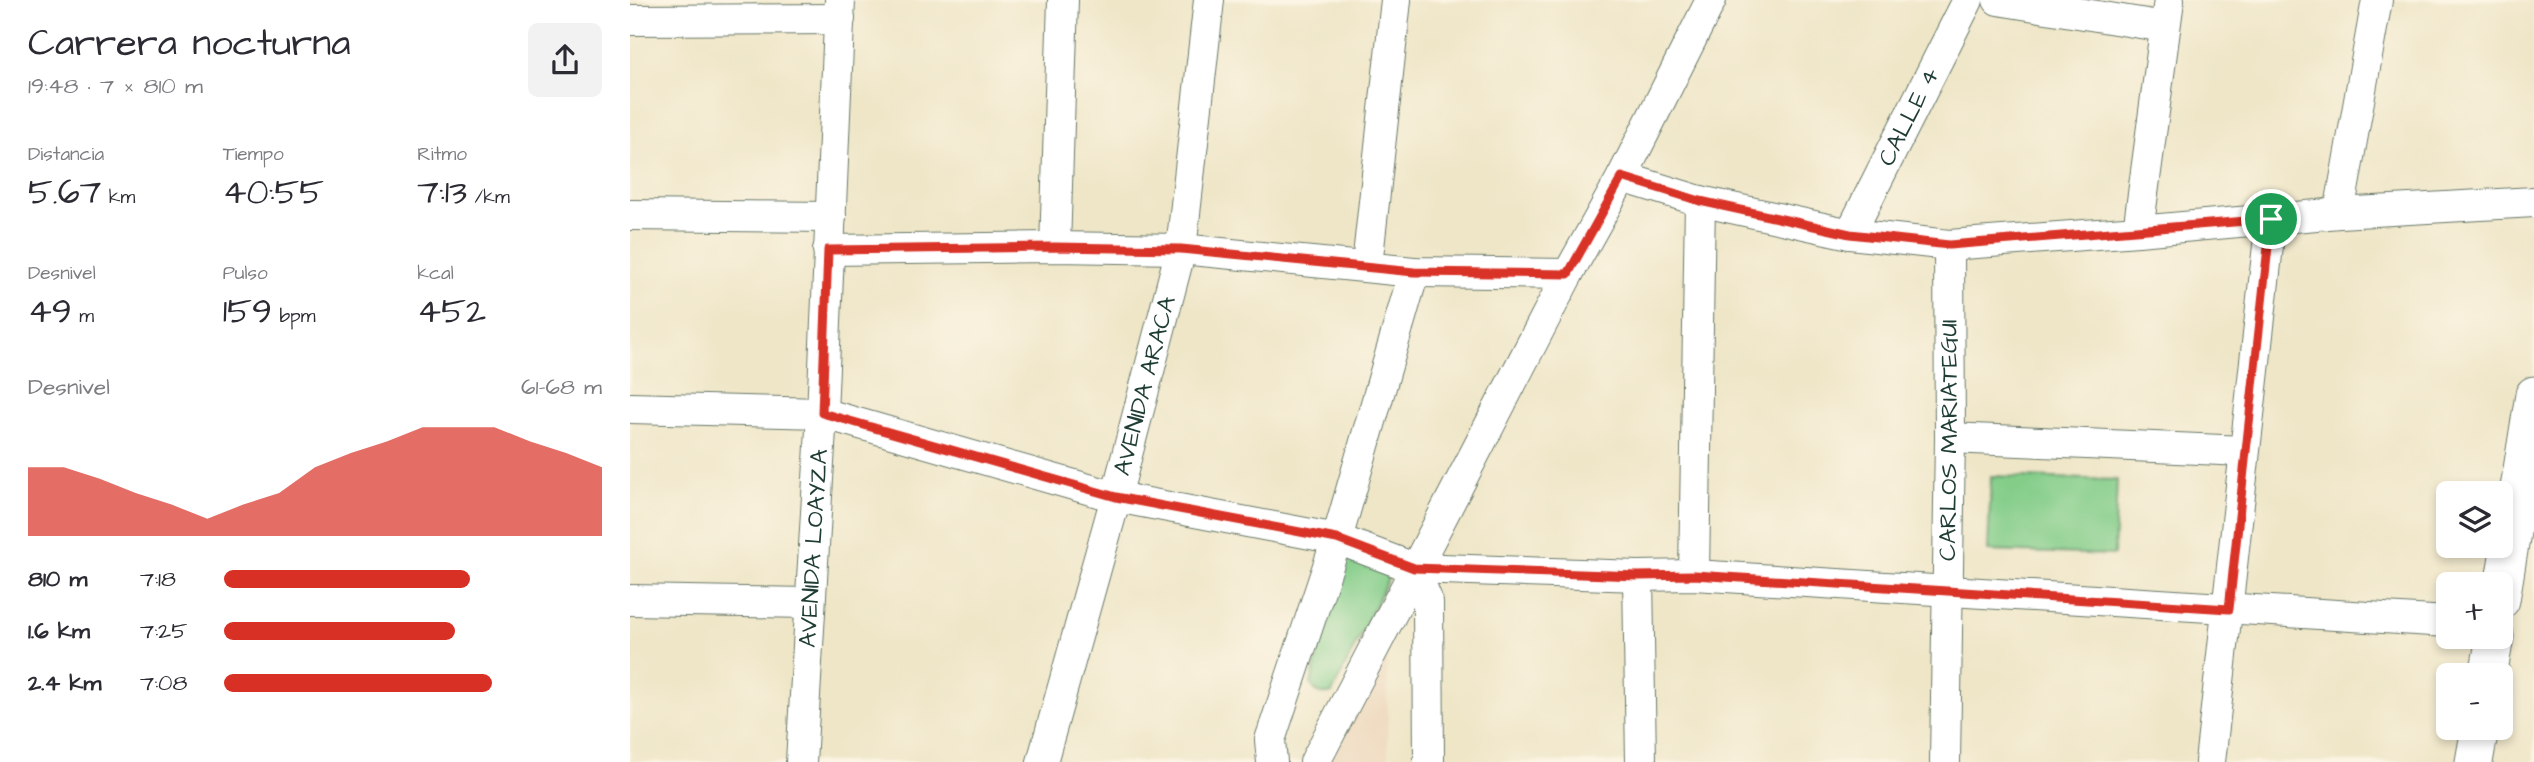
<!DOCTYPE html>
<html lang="es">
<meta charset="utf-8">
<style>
:root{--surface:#fff;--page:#f2f2f3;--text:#2b2b33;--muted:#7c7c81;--accent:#d93025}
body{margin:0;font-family:"Architects Daughter",sans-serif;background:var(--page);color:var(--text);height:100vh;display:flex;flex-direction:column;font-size:26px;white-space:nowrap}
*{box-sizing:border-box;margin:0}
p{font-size:23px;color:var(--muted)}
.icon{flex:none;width:38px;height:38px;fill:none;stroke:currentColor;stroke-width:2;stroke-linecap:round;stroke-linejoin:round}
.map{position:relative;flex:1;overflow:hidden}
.drawer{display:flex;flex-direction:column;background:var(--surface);width:630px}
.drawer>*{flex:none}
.buttons{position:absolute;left:1806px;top:481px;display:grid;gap:14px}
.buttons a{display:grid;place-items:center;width:77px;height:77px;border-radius:10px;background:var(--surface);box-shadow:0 4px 10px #0003;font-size:35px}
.pin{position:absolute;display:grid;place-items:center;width:60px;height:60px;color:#fff;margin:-30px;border:4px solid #fff;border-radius:50%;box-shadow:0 2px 7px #0007}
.round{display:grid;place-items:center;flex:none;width:74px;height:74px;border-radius:10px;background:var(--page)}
.headline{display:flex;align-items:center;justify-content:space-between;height:119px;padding:0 28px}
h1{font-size:38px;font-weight:600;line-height:52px}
.figures{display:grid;grid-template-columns:repeat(3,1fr);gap:10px;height:119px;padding:7px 28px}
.figures div{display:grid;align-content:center}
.figures b{font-size:35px;font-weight:600}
.figures small{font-size:19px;font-weight:400}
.figures p{font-size:19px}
.chart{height:196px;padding:14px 28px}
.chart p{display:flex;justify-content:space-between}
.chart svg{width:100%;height:126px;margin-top:7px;fill:var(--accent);opacity:.7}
ul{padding:0 28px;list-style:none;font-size:23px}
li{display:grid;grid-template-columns:112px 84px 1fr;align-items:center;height:52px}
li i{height:18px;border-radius:9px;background:var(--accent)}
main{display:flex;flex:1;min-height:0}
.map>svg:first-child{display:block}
</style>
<main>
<section class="drawer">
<div class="headline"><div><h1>Carrera nocturna</h1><p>19:48 · 7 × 810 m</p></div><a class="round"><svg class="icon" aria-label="share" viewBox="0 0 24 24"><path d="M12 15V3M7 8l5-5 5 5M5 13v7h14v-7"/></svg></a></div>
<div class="figures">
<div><p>Distancia</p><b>5.67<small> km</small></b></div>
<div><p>Tiempo</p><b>40:55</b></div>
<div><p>Ritmo</p><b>7:13<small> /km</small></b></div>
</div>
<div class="figures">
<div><p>Desnivel</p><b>49<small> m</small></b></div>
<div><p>Pulso</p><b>159<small> bpm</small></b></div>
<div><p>kcal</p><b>452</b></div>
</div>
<div class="chart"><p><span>Desnivel</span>61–68 m</p>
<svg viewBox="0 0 160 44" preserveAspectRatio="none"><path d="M0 44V20L10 20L20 24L30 29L40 33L50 38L60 33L70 29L80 20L90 15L100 11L110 6L120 6L130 6L140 11L150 15L160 20V44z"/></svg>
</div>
<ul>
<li><b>810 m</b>7:18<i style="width:65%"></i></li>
<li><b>1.6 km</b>7:25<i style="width:61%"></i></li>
<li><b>2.4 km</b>7:08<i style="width:71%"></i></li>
</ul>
</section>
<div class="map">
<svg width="1904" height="762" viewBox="0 0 1904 762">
<rect width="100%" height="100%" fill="#fcf5e5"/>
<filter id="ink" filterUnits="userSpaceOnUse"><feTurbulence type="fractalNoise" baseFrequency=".0143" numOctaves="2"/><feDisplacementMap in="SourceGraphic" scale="14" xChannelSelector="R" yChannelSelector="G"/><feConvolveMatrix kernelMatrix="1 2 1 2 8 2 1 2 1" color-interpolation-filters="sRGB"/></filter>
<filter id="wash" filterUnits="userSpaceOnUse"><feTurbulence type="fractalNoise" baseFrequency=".00686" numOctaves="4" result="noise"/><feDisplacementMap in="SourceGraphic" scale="28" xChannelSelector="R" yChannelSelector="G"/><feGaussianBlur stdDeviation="1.57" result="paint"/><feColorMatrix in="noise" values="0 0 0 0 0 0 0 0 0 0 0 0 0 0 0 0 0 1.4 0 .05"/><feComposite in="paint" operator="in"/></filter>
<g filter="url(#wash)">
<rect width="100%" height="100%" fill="#efe6c8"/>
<path fill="#edd7bb" d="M752,658L757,660L758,762H697Z"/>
<path fill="#83cd89" stroke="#51855e" stroke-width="2" d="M1361,476L1487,480L1484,555L1358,551Z
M717,558L754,568L758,579L702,693C691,696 687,694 681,684L709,563Z"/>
</g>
<g filter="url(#ink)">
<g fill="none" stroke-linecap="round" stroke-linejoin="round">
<defs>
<g id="minor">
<path d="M1368,0L1535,27"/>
<path d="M0,20L210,19"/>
<path d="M992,177L1070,201L1220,234L1319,245L1508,231L1709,213L1904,202"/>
<path d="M1709,213L1747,0"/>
<path d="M0,215L201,217"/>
<path d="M1508,231L1539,0"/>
<path id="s1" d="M1220,234L1338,0"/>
<path d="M425,247L433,0"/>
<path d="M198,250L425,247L551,249L784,272L938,274"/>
<path d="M737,266L766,0"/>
<path d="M0,408L192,413L486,497L707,539L784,568L1008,576L1064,575L1818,622"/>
<path d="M1320,438L1614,451"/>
<path d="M784,568L798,602L799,762"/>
<path d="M1064,575L1070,201"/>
<path d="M1008,576L1011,762"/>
<path d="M0,600L179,603"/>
<path id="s2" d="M171,762L192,413L210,0"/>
<path id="s3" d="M412,762L486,497L551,249L579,0"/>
<path d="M642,762L640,740L707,539L784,272"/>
<path d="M685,762L938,274L992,177L1081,0"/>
<path id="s4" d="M1315,762L1320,438L1319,245"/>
<path d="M1580,762L1641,219"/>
</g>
<path id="tertiary" d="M1871,600L1904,395
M1858,676L1865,637
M1844,762L1850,728"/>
</defs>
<use href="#minor" stroke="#687868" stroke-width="32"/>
<use href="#tertiary" stroke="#687868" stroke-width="39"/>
<use href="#minor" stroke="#fff" stroke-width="30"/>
<use href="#tertiary" stroke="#fff" stroke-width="37"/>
</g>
</g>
<g fill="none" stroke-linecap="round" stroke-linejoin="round" filter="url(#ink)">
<defs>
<path id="route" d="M992,177L1070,201L1220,234L1319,245L1641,219L1599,609L1064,575L1008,576L784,568L707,539L486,497L192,413L198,250L425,247L551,249L784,272L938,274Z"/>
</defs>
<use href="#route" stroke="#fff" stroke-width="14"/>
<use href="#route" stroke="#d93025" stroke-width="9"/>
</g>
<g text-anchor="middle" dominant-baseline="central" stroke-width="5" stroke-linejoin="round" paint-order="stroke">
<g font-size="24" fill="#1f3d34" stroke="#fcf5e5">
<text stroke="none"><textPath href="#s1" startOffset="131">CALLE 4</textPath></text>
<text stroke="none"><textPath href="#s3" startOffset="390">AVENIDA ARACA</textPath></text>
<text stroke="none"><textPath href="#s4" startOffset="322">CARLOS MARIATEGUI</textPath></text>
<text stroke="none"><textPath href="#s2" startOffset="214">AVENIDA LOAYZA</textPath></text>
</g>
</g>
</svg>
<div class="buttons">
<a><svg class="icon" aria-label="layers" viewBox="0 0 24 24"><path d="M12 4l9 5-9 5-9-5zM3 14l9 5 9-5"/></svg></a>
<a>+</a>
<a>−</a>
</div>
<div class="pin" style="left:1641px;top:219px;background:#1e9e55"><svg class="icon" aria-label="arrive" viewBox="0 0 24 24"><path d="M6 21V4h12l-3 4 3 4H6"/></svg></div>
</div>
</main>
